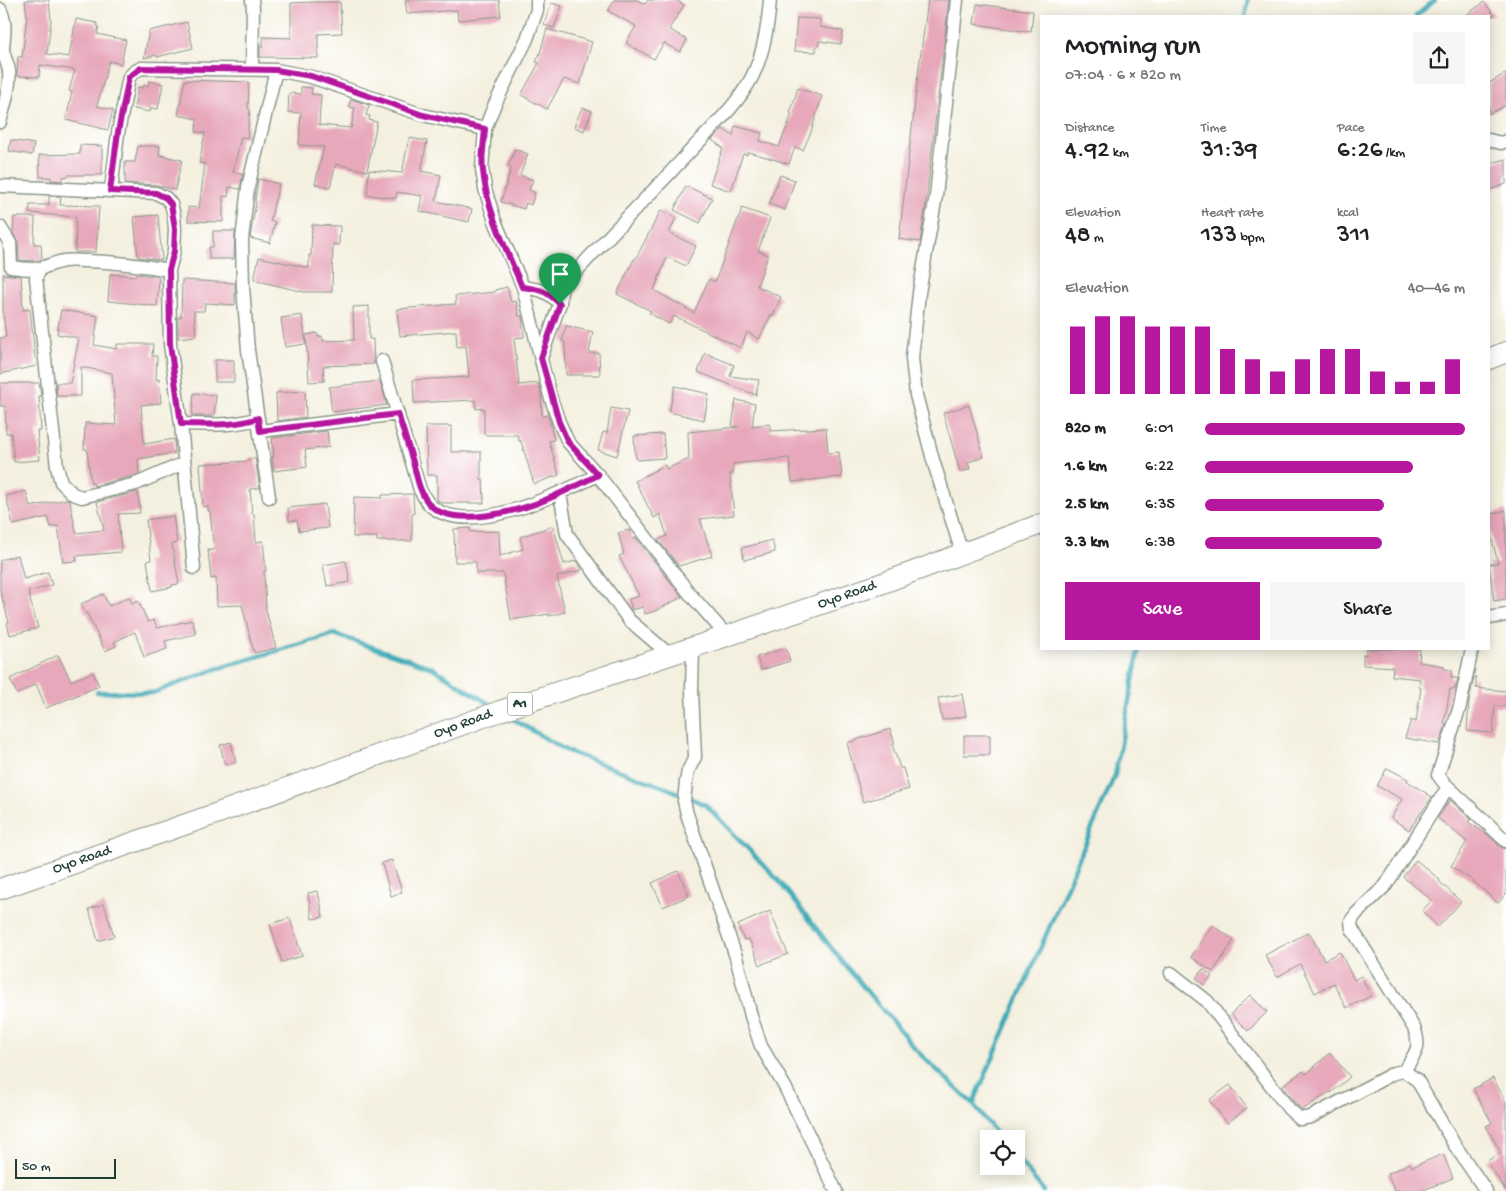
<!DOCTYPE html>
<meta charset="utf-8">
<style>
:root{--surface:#fff;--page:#f6f6f6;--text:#202124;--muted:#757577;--accent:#b5179e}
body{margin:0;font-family:"Gochi Hand",sans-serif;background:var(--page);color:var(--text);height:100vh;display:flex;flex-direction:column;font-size:19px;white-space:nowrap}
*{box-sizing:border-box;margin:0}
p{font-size:16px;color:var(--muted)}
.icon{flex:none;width:28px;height:28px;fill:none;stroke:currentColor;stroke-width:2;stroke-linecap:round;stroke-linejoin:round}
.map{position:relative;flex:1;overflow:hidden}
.details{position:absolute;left:1040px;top:15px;width:450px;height:635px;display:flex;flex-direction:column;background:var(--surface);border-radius:0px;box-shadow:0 2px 12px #0003}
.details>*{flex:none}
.controls{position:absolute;left:980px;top:1130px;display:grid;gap:10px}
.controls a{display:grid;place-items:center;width:45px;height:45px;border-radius:0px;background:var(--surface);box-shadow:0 2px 12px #0003;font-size:25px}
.scale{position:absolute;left:15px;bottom:12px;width:101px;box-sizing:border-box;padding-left:5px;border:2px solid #1f3d34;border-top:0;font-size:14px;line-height:18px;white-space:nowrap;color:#1f3d34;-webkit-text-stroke:4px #fff;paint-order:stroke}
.pin{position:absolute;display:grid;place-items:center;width:42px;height:42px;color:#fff;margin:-51px -21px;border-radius:50% 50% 50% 0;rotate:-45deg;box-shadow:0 0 5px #0007}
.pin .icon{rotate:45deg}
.round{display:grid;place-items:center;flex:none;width:52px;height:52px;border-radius:0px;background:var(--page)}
.headline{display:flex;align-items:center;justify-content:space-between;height:85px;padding:0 25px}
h1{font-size:28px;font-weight:600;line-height:38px}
.stats{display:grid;grid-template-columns:repeat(3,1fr);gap:8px;height:85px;padding:5px 25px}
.stats div{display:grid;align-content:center}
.stats b{font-size:25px;font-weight:600}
.stats small{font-size:14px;font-weight:400}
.stats p{font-size:14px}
.chart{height:140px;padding:10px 25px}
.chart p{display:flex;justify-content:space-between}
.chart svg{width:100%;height:90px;margin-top:5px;stroke:var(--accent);stroke-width:6}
.button{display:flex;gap:10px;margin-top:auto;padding:10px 25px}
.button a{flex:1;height:58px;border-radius:0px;background:var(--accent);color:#fff;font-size:20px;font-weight:600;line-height:58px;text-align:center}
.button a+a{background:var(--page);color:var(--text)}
ul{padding:0 25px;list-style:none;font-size:16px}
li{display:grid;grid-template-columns:80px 60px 1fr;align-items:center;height:38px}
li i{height:12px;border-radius:6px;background:var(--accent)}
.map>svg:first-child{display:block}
</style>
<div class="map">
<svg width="1506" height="1191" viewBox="0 0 1506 1191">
<rect width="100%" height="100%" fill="#fff"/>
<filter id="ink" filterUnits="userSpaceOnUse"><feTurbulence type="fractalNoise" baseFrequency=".02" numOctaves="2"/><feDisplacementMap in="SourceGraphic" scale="10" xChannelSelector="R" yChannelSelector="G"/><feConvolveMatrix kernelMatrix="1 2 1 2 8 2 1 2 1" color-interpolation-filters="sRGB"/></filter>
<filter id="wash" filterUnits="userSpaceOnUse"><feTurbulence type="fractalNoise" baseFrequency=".0096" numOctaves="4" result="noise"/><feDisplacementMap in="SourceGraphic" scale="20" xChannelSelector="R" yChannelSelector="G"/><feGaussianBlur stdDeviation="1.12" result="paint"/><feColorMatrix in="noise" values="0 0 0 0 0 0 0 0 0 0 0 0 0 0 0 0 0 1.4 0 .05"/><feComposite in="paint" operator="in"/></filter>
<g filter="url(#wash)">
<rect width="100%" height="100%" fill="#f4f0df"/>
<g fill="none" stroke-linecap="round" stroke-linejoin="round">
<path stroke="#3aaab7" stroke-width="4.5" d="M1245,16L1248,0
M1416,16L1435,0
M97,692L153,693L216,669L334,634L433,668L494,707
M506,715L567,751L669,789L706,805L779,881L844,964L919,1053L973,1104L1001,1139
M973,1104L1115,775L1139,649
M1016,1157L1044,1191"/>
</g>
<g id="blocks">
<path fill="#e7a8bb" d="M25,0H49L51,21L47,54L69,57L76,19L97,23V26L99,27L97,34L126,40L121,64L109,61L97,106L113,110L108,130L66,120L72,92L69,91L75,70L40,65L39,77L17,76L18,57H22L27,17Z
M405,0H499L501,16L458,20L457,10L407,14Z
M614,0H637L645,4L648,0H676L684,5L669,29L687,40L680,52L664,43L654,59L626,43L636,26L608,11Z
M928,0H949L926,203L920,242L899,239L919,67Z
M315,2H340L342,33L318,34V58L260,57V47H263V37L291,38V3Z
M1484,2L1495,16H1465Z
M551,3L562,6L554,28L544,25Z
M977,4L1033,11L1031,32L974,24Z
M797,18L820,19V27L843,31L841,44L819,41L818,46H816V52L794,51Z
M187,22L193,48L157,57L156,55L144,58L149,31Z
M547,29L592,42L580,84L564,79L547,109L521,95L539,63L536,62L540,53Z
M1506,73V105L1489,114V83Z
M185,80L249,82L248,108L250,109L247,138L241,137L233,172L240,173V174L243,175L240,189L229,187L228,197L223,196V222L188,221V207L199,208L205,164L199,163L205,133L196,132L197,119L178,115Z
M149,81L163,84L158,109L151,108L150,112L134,109L138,87L143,88L144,85L148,86Z
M301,87L312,88L311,94L321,95L319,125L351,128L355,108L349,107L351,99L369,105L366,115L370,116L369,120L377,122L367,171L336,164L330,187L315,184L324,147L299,145L301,113L288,112L289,93L301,94Z
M798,88L822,96L811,132L803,150L795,147L789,164L756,154L748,152L747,155L743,154L731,191L710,184L723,148L712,140L723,129L733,136L735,126L762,133L760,141L779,147L792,114L790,113Z
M582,107L592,111L584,131L574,127Z
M409,138L427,141L421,171L441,175L436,201L472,209L469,222L419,211L422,196L397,192L396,198L367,195L369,170L402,173Z
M11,140L34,144L32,155L9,151Z
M80,145L102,146V175H68V176L63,177L62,181L51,180V177H40L39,155L80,154Z
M138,146H160L159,155L182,160L175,190L157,185L125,183V162H135Z
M515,149L528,154L520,175L533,180L529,190L535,193L531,205L526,203L524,209L501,202L511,168L508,167Z
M1506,159V184L1489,190V164Z
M780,175L795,180L785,210L769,204Z
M258,179L279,184L270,221L275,222L270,243L250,238L256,202L255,201Z
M686,186L712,198L700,223L674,210Z
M49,196L61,197L60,205L99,206L96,252H75L76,217L29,213L30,205H49Z
M742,208L770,218L758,251L768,255L757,286L781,297L773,316L771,315L759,339L747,332L741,348L674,316L669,324L649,313L651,311L617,294L634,259L635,260L661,210L676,218L669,233L696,246L686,266L667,257L654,290L694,313L709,279L715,282Z
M158,215L162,260L138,257L134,217Z
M14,217H35L34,244H41L42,259L34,261L19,260L18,242L13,233Z
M312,225L340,226L339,245L333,244L332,292H304L254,280L259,257L309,268V255H311Z
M213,231H235L234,259H209V247H213Z
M3,274L21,276L23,310L30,309L36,366L0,374V338L6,337L3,312Z
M110,274L136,276V274H139L159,277L157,306L108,301Z
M182,280L235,283V305L205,303L204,311H194L196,336L178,338V317H181Z
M507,287L511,302L516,301L519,316H522L524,337L514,338L519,385L538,383L541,392L542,416L548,415L549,419L554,440L549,441L559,475L534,484L521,441H519L518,435H484V408L476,409L475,400L414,403L413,380L469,377L466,346L457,347L456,331L400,336L397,309L456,304L455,296L495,292V290Z
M369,306V339H373L374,364L323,366L324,381L309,382L306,335L317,333L318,337L322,336L323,341L354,340L353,307Z
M61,310L98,316L94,345L117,349V344H153L152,356H157L156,380L159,379L161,403L141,405L144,444L174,439L175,453L138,459L139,474L133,476L94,486L93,483H91L87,449H84L85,423L116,425L112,373L81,367V396H57L56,383H70L79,338L57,334Z
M302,315L306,344L285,347L281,318Z
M566,326L593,332L589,353H599L600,375H566L565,342L562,341Z
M705,353L734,365L730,376L759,380L756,395L698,372Z
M215,360H234V382H215Z
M380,381L387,405L332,412L329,387Z
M0,383H39L41,396H39L41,431H37L40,460L14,462L11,433H6L5,406H0Z
M675,386L709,394L704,420L669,412Z
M305,391L306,417L277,421L276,393Z
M194,393L216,395L214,416H192Z
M736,400L755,404L752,426L770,424V431L826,428L828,453L839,452L842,477L792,482L789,458L733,464V474H730L734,515L700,519L712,556L679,566L658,540L667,536L660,514L654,518L635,481L665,465L666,469L689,459L688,432L738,427L732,426Z
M969,405L984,457L968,462L970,469L960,472L943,413Z
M611,408L628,411L617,456L598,450L603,432L607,433Z
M426,426H451V452H481V480L483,479L484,503H443L437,500V475H427Z
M327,431L329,447L305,450L307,467L274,471L272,457H274L272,438Z
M663,434L665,458L637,460L635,454L634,436Z
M255,458L260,488L250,489L252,514H254L256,542L263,541L266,571H264L266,610L276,648L254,653L242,605L217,606L216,578L211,579L208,550H214L210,511H208V506L203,507L200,464L249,461L248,459Z
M26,491L30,507L67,499L70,501L76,533L104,530L97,502L138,492L140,513L118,514L121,552L76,556L77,561L63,562L58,526L51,527L48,517L13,525L6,496Z
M413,494L414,514H412V541H377V537H353L354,497L382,498V495Z
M325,504L328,528L299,531L297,520L289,521L288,508Z
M1506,510V599L1494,601L1489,564L1498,563L1489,527V515Z
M173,516L177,543L172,544L179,584L172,585V587L152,591L147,561L151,560L146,520Z
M553,526L564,564L576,561L582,570L557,577L565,612L549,616V614L511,620L503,573H476V562H455L454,529L470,528V532L499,531L500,556L523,549L520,537Z
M629,530L632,539L636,538L682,597L655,611L645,614L643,607L632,610L629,599L639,596L619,556L624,554L618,533Z
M772,540L775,552L744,560L742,548Z
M18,555L24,579L48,572L52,585L28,592L38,628L10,635L7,623L9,622L0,590V560Z
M346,561L350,582L327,586L323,565Z
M103,594L109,606L129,597L132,604L138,601L148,622L154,620L157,628L192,620L196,634L165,641L167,649L144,657L135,632L114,642L116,646L105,651L87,613L86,614L81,604Z
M786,648L790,661L761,670L757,657Z
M1366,649H1420L1419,662L1444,666V669L1452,670L1451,678H1458L1455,689H1450L1444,724L1446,725L1439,744L1405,738L1411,720L1416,722L1421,688L1419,687L1420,679L1392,676L1393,667L1363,665V654L1366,655Z
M58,655L71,681L93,672L99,686L46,708L36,684L17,694L10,679Z
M1474,677H1476V688L1506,691V706H1495L1493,733L1467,731L1469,701Z
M962,694L966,716L942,720L938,698Z
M890,729L895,744H892L900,768H903L909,789L863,802L847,743Z
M964,735H990V755H964Z
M231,742L236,762L225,765L220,745Z
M1387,768L1408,779L1407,781L1432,797L1409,830L1391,818L1402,799L1377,786Z
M1450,800L1471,819L1468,822L1488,835L1501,847L1506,849V894L1498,903L1473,881L1451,866L1467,842L1438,818Z
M392,860L402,892L391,896L382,863Z
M1416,860L1440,880L1439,881L1461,902L1438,927L1422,911L1432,900L1403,877Z
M678,871L689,896L663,907L652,883Z
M318,891L323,917L312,919L308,893Z
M104,904L114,936L98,941L89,909Z
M770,911L788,954L760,965L749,939L744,940L738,925Z
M290,918L302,956L282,962L270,924Z
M1212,925L1234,940L1213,972L1191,957Z
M1309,932L1324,960L1340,952L1354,980L1361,976L1371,996L1346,1008L1334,983L1315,993L1300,964L1277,977L1265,955Z
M1203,969L1212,976L1204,985L1196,978Z
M1250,995L1267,1012L1248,1031L1231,1014Z
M1330,1053L1350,1077L1331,1093L1330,1092L1302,1110L1295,1103L1282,1086L1303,1071L1306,1074Z
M1493,1078L1506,1102V1191L1487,1161L1501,1153L1486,1126L1492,1123L1473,1089Z
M1230,1085L1247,1108L1227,1123L1209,1100Z
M1443,1154L1453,1178L1421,1191H1395L1387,1174L1410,1163L1412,1167Z"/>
</g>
</g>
<g filter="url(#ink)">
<use href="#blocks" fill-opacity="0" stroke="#8a968a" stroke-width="1"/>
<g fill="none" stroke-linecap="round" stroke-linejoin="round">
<defs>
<path id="minor" d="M252,0L253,9L252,69
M537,0V10L527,39L494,106L485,129L482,169L485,189L495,221L523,287L550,396L559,422L568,442L598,475L690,594L727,636
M957,0L936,196L919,293L912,358L916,395L933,460L962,553
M0,9C7,23 4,34 3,48C3,56 8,63 9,71C11,85 4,107 0,122
M1489,140L1501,143L1506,141
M0,186L156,193L166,198L171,204L174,215L175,229L174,251L169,270L170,344L181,424L194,568
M111,191L118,133L129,77L134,72L141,68L276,70L311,77L423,115L485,129
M0,227L10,243L11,267C18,268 35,270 41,268C49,266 56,262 64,261C71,260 80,261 87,261C115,262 141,265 169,270
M40,269L36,278L57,467L61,482L73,494L82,497L136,484L184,463
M523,287C542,290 545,290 560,303
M541,358L560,303L561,292L563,286C606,238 651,194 694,147C714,126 738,104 752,77C764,53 768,27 770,0
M382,361L420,490C423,495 426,502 431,506C470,539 560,493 598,475
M181,424C207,424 233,427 258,418
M260,431L398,414
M560,493L567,534L629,620L670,655
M269,497L248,350L243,287L242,240L248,187L276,70
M1489,618L1506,615
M693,647L692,691L695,757L688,771L686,782L684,801L687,814L736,957L751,1016L761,1046L785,1087L836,1191
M1472,649L1460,706L1438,775L1445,784L1506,841
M1171,973L1207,1001L1289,1109L1300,1119L1311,1117L1394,1073L1404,1071L1417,1080L1454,1144L1486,1191
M1404,1071C1415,1053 1422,1049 1414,1028L1352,929L1351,921L1356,914L1386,885L1448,787"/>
<path id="trunk" d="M1489,359L1506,352
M0,889L221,812L500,711L727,636L883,583L1041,524"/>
</defs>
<use href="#minor" stroke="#8a968a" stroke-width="15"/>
<use href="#trunk" stroke="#8a968a" stroke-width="22"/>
<use href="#minor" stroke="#fff" stroke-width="12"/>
<use href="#trunk" stroke="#fff" stroke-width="20"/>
</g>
</g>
<g fill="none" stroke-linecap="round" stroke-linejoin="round" filter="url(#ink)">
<defs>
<path id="route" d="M141,68L276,70L311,76L423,115L485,129C484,143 481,158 483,171C487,212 507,250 522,287C542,290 545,290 560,304L541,358L559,422L568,442L598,475C582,483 566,491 550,498C523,510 452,530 429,504C419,492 417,477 413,462C408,446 403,430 398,414L260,431L258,418C233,427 207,424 181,424L170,344L169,270L174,251L175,229L171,204L166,198L156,193L110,191L118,132L129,77Z"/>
</defs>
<use href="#route" stroke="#fff" stroke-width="10"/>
<use href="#route" stroke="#b5179e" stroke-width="6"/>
</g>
<g text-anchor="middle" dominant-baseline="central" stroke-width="4" stroke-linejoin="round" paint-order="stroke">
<rect fill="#fff" stroke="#627771" stroke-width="1" x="507.5" y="692.5" width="25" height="23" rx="4"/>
<g font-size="14" font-weight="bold" fill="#1f3d34">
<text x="520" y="704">A1</text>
</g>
<g font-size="15" fill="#1f3d34" stroke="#fff">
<text transform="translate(847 595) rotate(-19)">Oyo Road</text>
<text transform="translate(463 724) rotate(-20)">Oyo Road</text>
<text transform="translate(82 860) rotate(-19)">Oyo Road</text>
</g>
</g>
</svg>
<div class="controls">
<a><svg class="icon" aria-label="locate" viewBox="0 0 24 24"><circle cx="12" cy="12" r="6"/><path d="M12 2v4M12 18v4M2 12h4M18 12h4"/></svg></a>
</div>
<div class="scale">50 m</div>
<div class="pin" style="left:560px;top:304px;background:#1e9e55"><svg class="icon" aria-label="arrive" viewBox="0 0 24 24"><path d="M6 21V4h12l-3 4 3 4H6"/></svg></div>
<section class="details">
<div class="headline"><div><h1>Morning run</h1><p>07:04 · 6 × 820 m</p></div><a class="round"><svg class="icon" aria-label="share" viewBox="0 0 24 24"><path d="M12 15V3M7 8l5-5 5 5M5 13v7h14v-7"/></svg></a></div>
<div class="stats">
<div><p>Distance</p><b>4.92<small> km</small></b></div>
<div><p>Time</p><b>31:39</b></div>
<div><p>Pace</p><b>6:26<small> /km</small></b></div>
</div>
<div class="stats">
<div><p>Elevation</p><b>48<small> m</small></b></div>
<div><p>Heart rate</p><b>133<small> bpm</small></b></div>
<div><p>kcal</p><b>311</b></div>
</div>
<div class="chart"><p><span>Elevation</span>40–46 m</p>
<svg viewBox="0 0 160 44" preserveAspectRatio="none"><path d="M5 44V11M15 44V6M25 44V6M35 44V11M45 44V11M55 44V11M65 44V22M75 44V27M85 44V33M95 44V27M105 44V22M115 44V22M125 44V33M135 44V38M145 44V38M155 44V27"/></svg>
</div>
<ul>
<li><b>820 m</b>6:01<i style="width:100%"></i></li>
<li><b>1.6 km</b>6:22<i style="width:80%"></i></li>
<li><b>2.5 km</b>6:35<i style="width:69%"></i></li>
<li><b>3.3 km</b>6:38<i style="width:68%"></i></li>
</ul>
<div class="button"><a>Save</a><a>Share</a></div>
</section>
</div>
